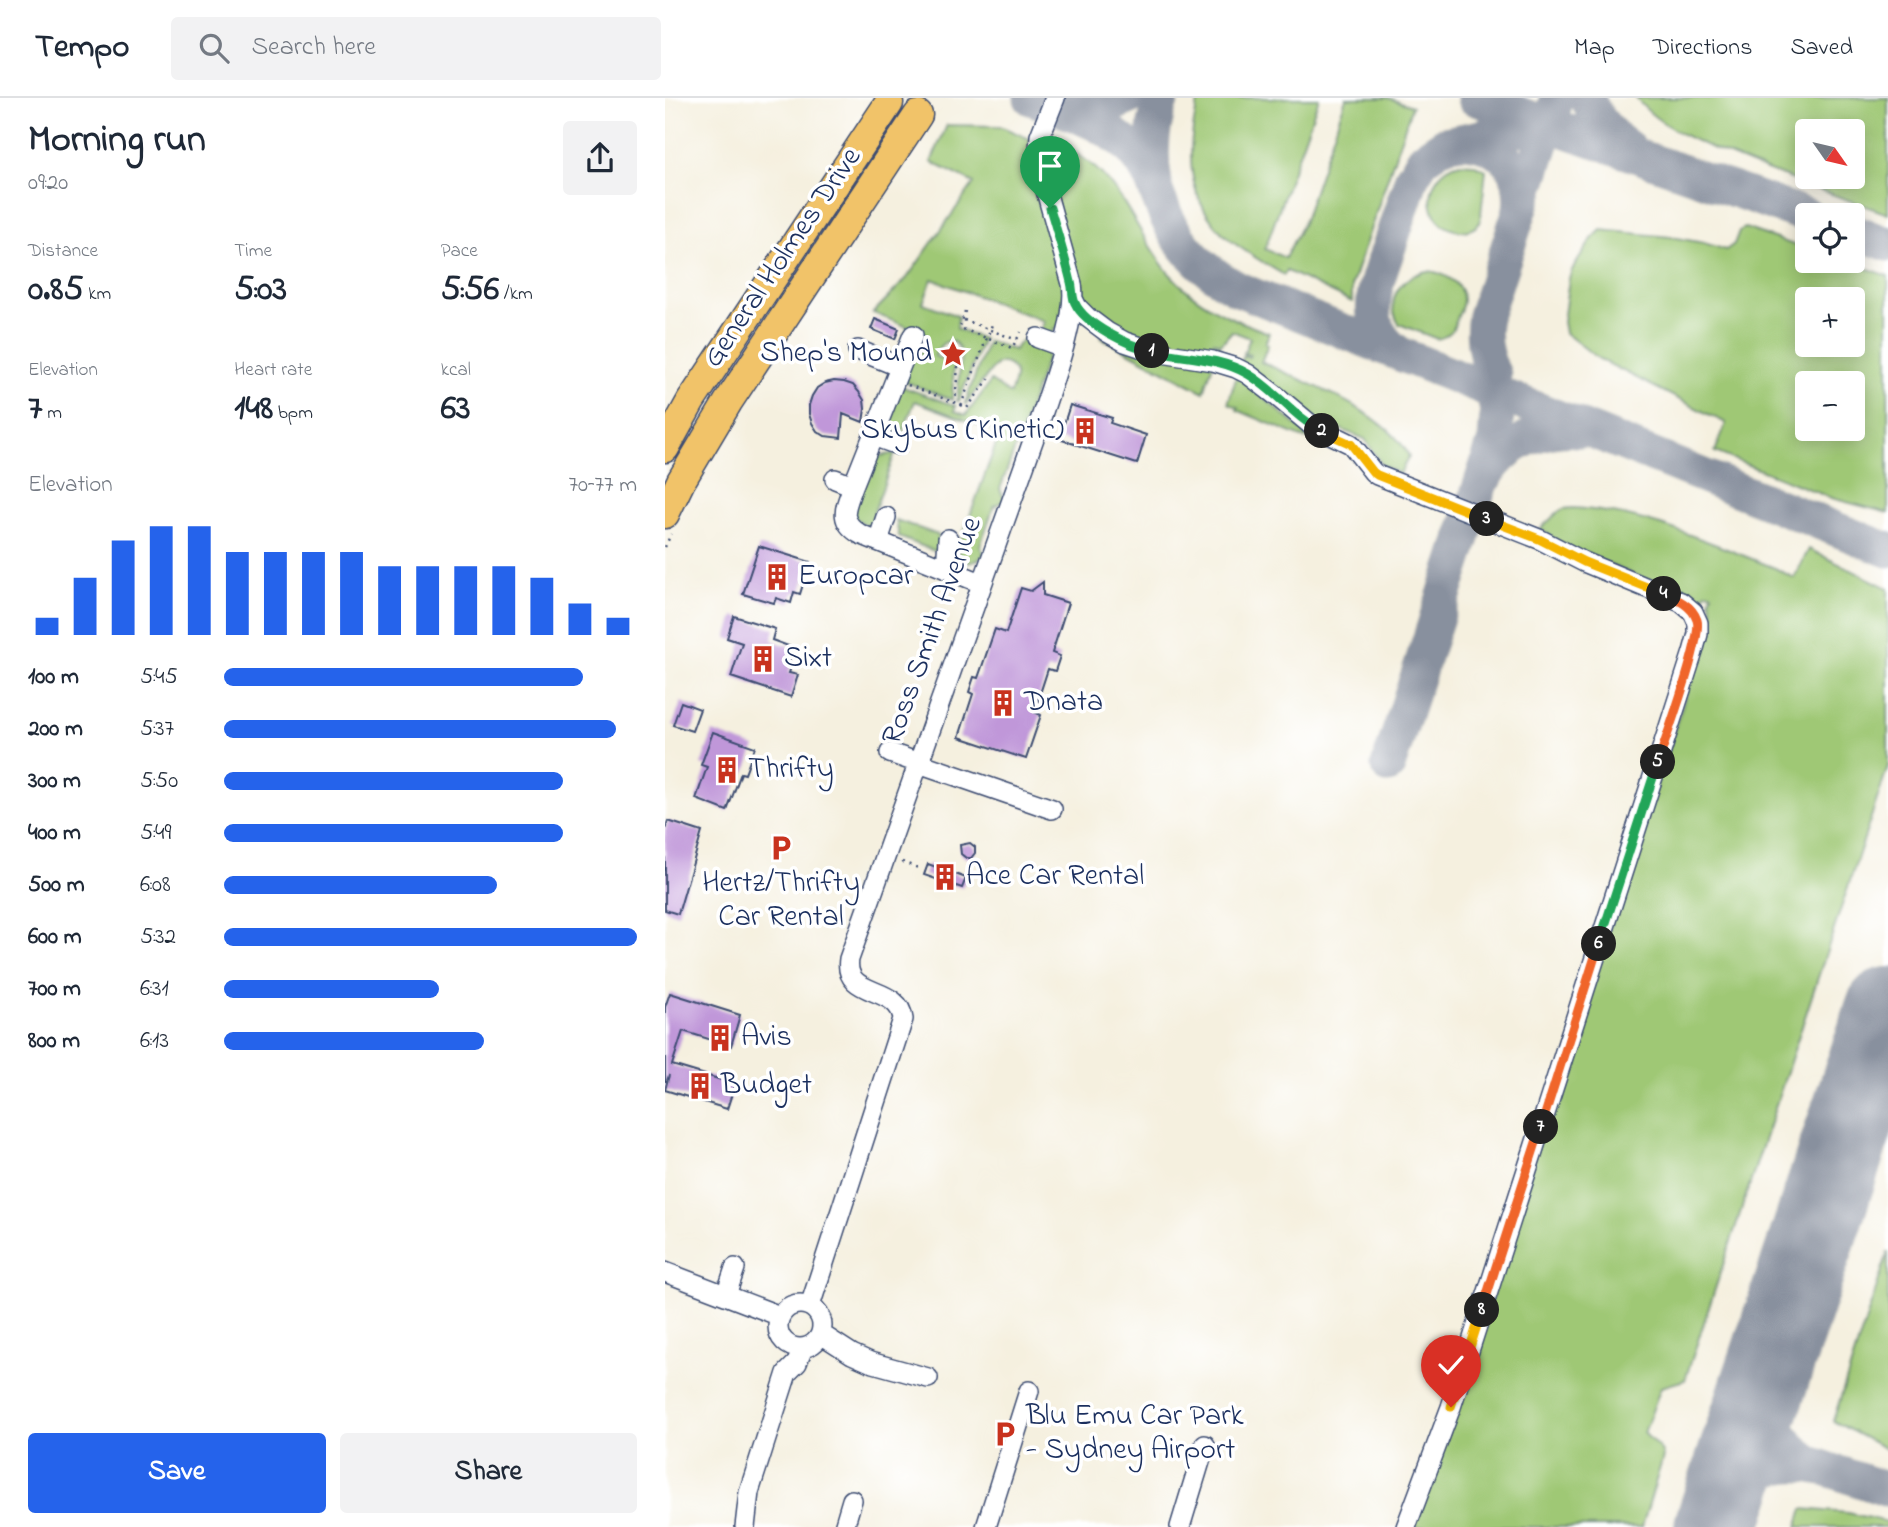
<!DOCTYPE html>
<meta charset="utf-8">
<style>
:root{--surface:#fff;--page:#f2f2f3;--text:#1f2937;--muted:#747a83;--line:#e0e1e3;--accent:#2563eb}
body{margin:0;font-family:"Indie Flower",sans-serif;background:var(--page);color:var(--text);height:100vh;display:flex;flex-direction:column;font-size:26px;white-space:nowrap}
*{box-sizing:border-box;margin:0}
p{font-size:23px;color:var(--muted)}
.icon{flex:none;width:38px;height:38px;fill:none;stroke:currentColor;stroke-width:2;stroke-linecap:round;stroke-linejoin:round}
.map{position:relative;flex:1;overflow:hidden}
.details{display:flex;flex-direction:column;background:var(--surface);width:665px}
.details>*{flex:none}
.needle{width:46px;rotate:124deg}
.buttons{position:absolute;left:1130px;top:21px;display:grid;gap:14px}
.buttons a{display:grid;place-items:center;width:70px;height:70px;border-radius:7px;background:var(--surface);box-shadow:0 4px 18px #0003;font-size:35px}
.pin{position:absolute;display:grid;place-items:center;width:60px;height:60px;color:#fff;margin:-72px -30px;border-radius:50% 50% 50% 0;rotate:-45deg;box-shadow:0 0 7px #0007}
.pin .icon{rotate:45deg}
.km{position:absolute;width:35px;height:35px;margin:-18px;border-radius:50%;background:#222;color:#fff;font-size:19px;line-height:35px;text-align:center}
.round{display:grid;place-items:center;flex:none;width:74px;height:74px;border-radius:7px;background:var(--page)}
.overview{display:flex;align-items:center;justify-content:space-between;height:119px;padding:0 28px}
h1{font-size:38px;font-weight:700;line-height:52px}
.metrics{display:grid;grid-template-columns:repeat(3,1fr);gap:10px;height:119px;padding:7px 28px}
.metrics div{display:grid;align-content:center}
.metrics b{font-size:35px;font-weight:700}
.metrics small{font-size:19px;font-weight:400}
.metrics p{font-size:19px}
.chart{height:196px;padding:14px 28px}
.chart p{display:flex;justify-content:space-between}
.chart svg{width:100%;height:126px;margin-top:7px;stroke:var(--accent);stroke-width:6}
.button{display:flex;gap:14px;margin-top:auto;padding:14px 28px}
.button a{flex:1;height:80px;border-radius:7px;background:var(--accent);color:#fff;font-size:28px;font-weight:700;line-height:80px;text-align:center}
.button a+a{background:var(--page);color:var(--text)}
ul{padding:0 28px;list-style:none;font-size:23px}
li{display:grid;grid-template-columns:112px 84px 1fr;align-items:center;height:52px}
li i{height:18px;border-radius:9px;background:var(--accent)}
header{display:flex;align-items:center;gap:42px;box-sizing:border-box;height:98px;padding:0 35px;background:var(--surface);border-bottom:2px solid var(--line)}
header strong{font-size:33px}
nav{display:flex;gap:38px;margin-inline-start:auto;font-size:24px}
.search{width:490px;height:63px;background:var(--page);display:flex;align-items:center;gap:18px;box-sizing:border-box;padding:0 24px;border-radius:7px;color:var(--muted);font-size:26px}
main{display:flex;flex:1;min-height:0}
.map>svg:first-child{display:block}
</style>
<header>
<strong>Tempo</strong>
<div class="search"><svg class="icon" aria-label="search" viewBox="0 0 24 24"><circle cx="10" cy="10" r="6"/><path d="M15 15l6 6"/></svg>Search here</div>
<nav><a>Map</a><a>Directions</a><a>Saved</a></nav>
</header>
<main>
<section class="details">
<div class="overview"><div><h1>Morning run</h1><p>09:20</p></div><a class="round"><svg class="icon" aria-label="share" viewBox="0 0 24 24"><path d="M12 15V3M7 8l5-5 5 5M5 13v7h14v-7"/></svg></a></div>
<div class="metrics">
<div><p>Distance</p><b>0.85<small> km</small></b></div>
<div><p>Time</p><b>5:03</b></div>
<div><p>Pace</p><b>5:56<small> /km</small></b></div>
</div>
<div class="metrics">
<div><p>Elevation</p><b>7<small> m</small></b></div>
<div><p>Heart rate</p><b>148<small> bpm</small></b></div>
<div><p>kcal</p><b>63</b></div>
</div>
<div class="chart"><p><span>Elevation</span>70–77 m</p>
<svg viewBox="0 0 160 44" preserveAspectRatio="none"><path d="M5 44V38M15 44V24M25 44V11M35 44V6M45 44V6M55 44V15M65 44V15M75 44V15M85 44V15M95 44V20M105 44V20M115 44V20M125 44V20M135 44V24M145 44V33M155 44V38"/></svg>
</div>
<ul>
<li><b>100 m</b>5:45<i style="width:87%"></i></li>
<li><b>200 m</b>5:37<i style="width:95%"></i></li>
<li><b>300 m</b>5:50<i style="width:82%"></i></li>
<li><b>400 m</b>5:49<i style="width:82%"></i></li>
<li><b>500 m</b>6:08<i style="width:66%"></i></li>
<li><b>600 m</b>5:32<i style="width:100%"></i></li>
<li><b>700 m</b>6:31<i style="width:52%"></i></li>
<li><b>800 m</b>6:13<i style="width:63%"></i></li>
</ul>
<div class="button"><a>Save</a><a>Share</a></div>
</section>
<div class="map">
<svg width="1223" height="1429" viewBox="0 0 1223 1429">
<rect width="100%" height="100%" fill="#fff"/>
<filter id="ink" filterUnits="userSpaceOnUse"><feTurbulence type="fractalNoise" baseFrequency=".0143" numOctaves="2"/><feDisplacementMap in="SourceGraphic" scale="14" xChannelSelector="R" yChannelSelector="G"/><feConvolveMatrix kernelMatrix="1 2 1 2 8 2 1 2 1" color-interpolation-filters="sRGB"/></filter>
<filter id="wash" filterUnits="userSpaceOnUse"><feTurbulence type="fractalNoise" baseFrequency=".00686" numOctaves="4" result="noise"/><feDisplacementMap in="SourceGraphic" scale="28" xChannelSelector="R" yChannelSelector="G"/><feGaussianBlur stdDeviation="1.57" result="paint"/><feColorMatrix in="noise" values="0 0 0 0 0 0 0 0 0 0 0 0 0 0 0 0 0 1.4 0 .05"/><feComposite in="paint" operator="in"/></filter>
<g filter="url(#wash)">
<rect width="100%" height="100%" fill="#f5f0df"/>
<path fill="#9fc875" stroke="#5d7c6a" stroke-width="2" fill-rule="evenodd" d="M534,0H654L600,151L620,160L638,125L681,0H723L747,8L691,174L687,186V204L622,173L619,177C601,166 581,155 564,141C519,103 521,52 534,0Z
M971,0H1223V116C1179,101 1135,85 1091,68C1052,52 997,34 971,0ZM1143,33H1188V79H1143Z
M282,27L335,28L365,41L400,181L397,227L389,231L387,239L375,235L379,223L267,181L258,205L293,218L292,231L318,241L294,303H292L296,254C288,235 275,244 270,258L289,266L287,302L236,282L245,256L254,259L262,238L246,232L232,259L243,229L208,215L242,180L309,85L266,64Z
M380,40C394,47 409,53 422,63C460,91 474,140 504,175C531,206 566,221 604,235L600,246L603,247L596,264C639,283 723,315 744,358L735,376L717,367L700,341L642,318L574,269L579,257L584,259L585,257L579,255L585,240L567,233L556,246L549,243L548,246L555,248L550,261L448,235L417,203L380,81Z
M795,65L808,66L821,72L815,125C809,131 804,133 795,133C756,129 757,74 795,65Z
M1080,130L1143,152V163H1182L1223,178V415L1166,400L1050,354L1061,325L934,261L900,235L898,224L904,180L907,172L927,141L936,132L1006,139L1039,145L1061,152L1069,146L1074,133ZM1143,201H1188V247H1143ZM1143,285H1188V331H1143Z
M762,173C777,174 798,184 798,202C798,207 795,213 793,218C789,231 786,238 772,241L734,226C719,201 736,179 762,173Z
M435,239L548,266L539,294L529,289Z
M357,242L381,251L383,256L357,331L361,338L360,341L352,345L335,391L339,400L337,404L329,408L315,448L319,456C312,465 304,466 293,463L295,445L335,335L250,303L236,339L216,331L233,287L291,308L289,313L301,317L326,283L345,296C348,286 356,274 343,267C339,265 337,264 333,266C325,270 308,298 301,306L300,305L323,243L349,252Z
M572,277L643,337L641,341L572,312L573,309L563,305Z
M230,355L209,414L206,430L190,420L187,408L205,360Z
M908,410C979,414 1045,445 1110,470L1129,480L1144,451L1223,490V668L1020,1282L996,1289L979,1335L996,1352L998,1359L977,1429H747L1048,514L1045,502L1047,495L1041,494L1037,505L904,450L875,431L893,414L898,411Z
M231,422L273,437L274,452L272,454L234,439Z
M1223,1154V1352L1168,1323Z
M1138,1411L1183,1415L1223,1424V1429H1132Z"/>
<g fill="none" stroke-linecap="round" stroke-linejoin="round">
<path stroke="#88909e" stroke-width="35" d="M366,0C401,14 443,25 469,54C487,74 491,97 502,120C517,152 543,175 573,191L1223,452
M809,0L1143,118
M922,0C931,20 945,38 964,50
M398,9C420,12 443,10 463,0
M795,43C835,43 860,71 855,111
M490,85C485,57 487,27 497,0
M1188,134L1223,146
M737,257C691,229 711,186 725,146C732,123 740,101 747,79L759,60L780,46L872,28L898,31
M829,277C819,258 816,239 820,218L892,0
M821,378C841,345 878,328 916,332
M723,668L830,342L832,314L821,257
M1133,1192L1104,1279L1102,1298L1106,1317L1109,1326L1124,1348L1145,1365L1223,1392
M1054,1429C1070,1380 1107,1358 1157,1370"/>
<path stroke="#88909e" stroke-width="86" d="M1052,1429L1223,912"/>
</g>
<g id="blocks">
<path fill="#c097d9" d="M210,221L234,231L230,241L206,231Z
M169,283L179,284L188,287L194,294L199,302L200,311L198,324L178,316L176,340L160,338L152,333L147,325L144,316V307L147,298L152,290L160,285Z
M405,307L447,320L445,325L481,337L472,366L394,341Z
M94,448L145,464L135,496L129,494L126,505L111,500L109,505L78,496Z
M378,484V497L403,505L387,555L395,558L390,573L383,571L369,614L376,617L361,661L294,639L308,596L304,594L309,579L313,580L330,531L341,535L356,490L366,493Z
M69,518L110,531L107,542L129,550L124,565L127,566L124,575L133,577L126,599L66,579L77,545L62,540Z
M16,604L35,611L27,633L8,627Z
M48,634L90,649L80,676L76,675L62,713L31,701L42,669L36,667Z
M3,723L37,734L13,816L0,812V732Z
M305,745L310,749V755L306,760H301L296,756L295,747Z
M263,766L301,780L297,790L259,777Z
M5,895L75,917L66,948L18,933L7,967L70,986L62,1011L0,992L4,977L2,983H0V909Z"/>
</g>
</g>
<g filter="url(#ink)">
<use href="#blocks" fill-opacity="0" stroke="#3c4c71" stroke-width="2"/>
<g fill="none" stroke-linecap="round" stroke-linejoin="round">
<defs>
<path id="minor" d="M408,201L412,209L422,219L442,234L460,244L490,254L548,263L571,270L583,276L609,296L645,326L686,346L708,374L712,377L874,441L919,464L1016,504L1028,514L1033,525V536L1028,554L786,1309L741,1429
M248,237L188,388C181,409 172,422 195,436L316,485
M373,240L398,249
M193,252L235,269
M208,338L233,347
M170,381L188,388
M213,443L221,419
M281,471L283,441
M225,655L387,711
M0,1174L115,1218
M61,1197L70,1170
M113 1228a22 22 0 1 1 44 0a22 22 0 1 1-44 0Z
M145,1208L238,921C234,886 178,901 184,861L374,326C385,291 413,220 407,186L373,64L375,38L390,0
M156,1236L187,1256L205,1264L263,1280
M80,1429L84,1394L122,1275L132,1265L138,1250
M179,1429L187,1402
M321,1429L364,1293
M515,1429L540,1347"/>
<path id="highway" d="M0,350L26,303L224,5
M0,416L16,383L63,304L253,17"/>
</defs>
<use href="#minor" stroke="#3c4c71" stroke-width="22"/>
<use href="#highway" stroke="#3c4c71" stroke-width="31"/>
<path stroke="#3c4c71" stroke-width="2.5" stroke-dasharray="2 5" stroke-linecap="butt" d="M300,213L295,230L347,250L356,234
M299,222L352,242
M243,287L296,307L328,224
M290,305L293,268
M296,307L302,310L327,277
M0,449L6,436
M237,764L256,771"/>
<use href="#minor" stroke="#fff" stroke-width="19"/>
<use href="#highway" stroke="#f1c369" stroke-width="28"/>
</g>
</g>
<g fill="none" stroke-linecap="round" stroke-linejoin="round" filter="url(#ink)">
<defs>
<path id="split-1" d="M385,110C392,134 400,159 406,184C408,191 407,199 410,205C420,227 465,248 487,253"/>
<path id="split-2" d="M487,253C519,260 554,259 583,276C610,292 629,319 657,333"/>
<path id="split-3" d="M657,333L686,346L708,374L712,377L822,421"/>
<path id="split-4" d="M822,421L874,441L919,464L999,496"/>
<path id="split-5" d="M993,664C1001,640 1038,539 1032,522C1027,507 1012,501 999,496"/>
<path id="split-6" d="M934,846L993,664"/>
<path id="split-7" d="M876,1029L934,846"/>
<path id="split-8" d="M817,1212L876,1029"/>
<path id="split-9" d="M786,1309L817,1212"/>
</defs>
<use href="#split-1" stroke="#fff" stroke-width="14"/>
<use href="#split-2" stroke="#fff" stroke-width="14"/>
<use href="#split-3" stroke="#fff" stroke-width="14"/>
<use href="#split-4" stroke="#fff" stroke-width="14"/>
<use href="#split-5" stroke="#fff" stroke-width="14"/>
<use href="#split-6" stroke="#fff" stroke-width="14"/>
<use href="#split-7" stroke="#fff" stroke-width="14"/>
<use href="#split-8" stroke="#fff" stroke-width="14"/>
<use href="#split-9" stroke="#fff" stroke-width="14"/>
<use href="#split-1" stroke="#22a559" stroke-width="9"/>
<use href="#split-2" stroke="#22a559" stroke-width="9"/>
<use href="#split-3" stroke="#f5b400" stroke-width="9"/>
<use href="#split-4" stroke="#f5b400" stroke-width="9"/>
<use href="#split-5" stroke="#f0652b" stroke-width="9"/>
<use href="#split-6" stroke="#22a559" stroke-width="9"/>
<use href="#split-7" stroke="#f0652b" stroke-width="9"/>
<use href="#split-8" stroke="#f0652b" stroke-width="9"/>
<use href="#split-9" stroke="#f5b400" stroke-width="9"/>
</g>
<defs>
<symbol id="sight-bare" viewBox="-9 -9 18 18"><path d="M0-6L1.8-2.2L6-1.7L2.9 1.2L3.7 5.4L0 3.3L-3.7 5.4L-2.9 1.2L-6-1.7L-1.8-2.2Z" fill="#c8321e" stroke="#fff" stroke-width="2.5" paint-order="stroke"/></symbol>
<symbol id="building-bare" viewBox="-9 -9 18 18"><path d="M-4-6H4V6H1V3H-1V6H-4ZM-2.5-4.3h1.7v1.8h-1.7ZM.8-4.3h1.7v1.8H.8ZM-2.5-1h1.7V.8h-1.7ZM.8-1h1.7V.8H.8Z" fill="#c8321e" stroke="#fff" stroke-width="2.5" paint-order="stroke"/></symbol>
<symbol id="parking-bare" viewBox="-9 -9 18 18"><path d="M-3.5-5.5H1a3.5 3.5 0 0 1 0 7H-1V5.5H-3.5ZM-1-3.4V-.6H.8a1.4 1.4 0 0 0 0-2.8Z" fill="#c8321e" stroke="#fff" stroke-width="2.5" paint-order="stroke"/></symbol>
</defs>
<g fill-rule="evenodd">
<use href="#sight-bare" x="269" y="237" width="38" height="38"/>
<use href="#building-bare" x="401" y="314" width="38" height="38"/>
<use href="#building-bare" x="93" y="460" width="38" height="38"/>
<use href="#building-bare" x="79" y="542" width="38" height="38"/>
<use href="#building-bare" x="319" y="586" width="38" height="38"/>
<use href="#building-bare" x="43" y="653" width="38" height="38"/>
<use href="#parking-bare" x="97" y="731" width="38" height="38"/>
<use href="#building-bare" x="261" y="760" width="38" height="38"/>
<use href="#building-bare" x="36" y="921" width="38" height="38"/>
<use href="#building-bare" x="16" y="969" width="38" height="38"/>
<use href="#parking-bare" x="321" y="1317" width="38" height="38"/>
</g>
<g text-anchor="middle" dominant-baseline="central" stroke-width="7" stroke-linejoin="round" paint-order="stroke">
<g font-size="30" fill="#1b2f5e" stroke="#fff">
<text transform="translate(118 160) rotate(-56)">General Holmes Drive</text>
<text transform="translate(268 533) rotate(-70)">Ross Smith Avenue</text>
</g>
<g font-size="30" fill="#1b2f5e" stroke="#fff" text-anchor="start">
<text x="267" y="256" text-anchor="end">Shep's Mound</text>
<text x="399" y="333" text-anchor="end">Skybus (Kinetic)</text>
<text x="133" y="479">Europcar</text>
<text x="119" y="561">Sixt</text>
<text x="359" y="605">Dnata</text>
<text x="83" y="672">Thrifty</text>
<text x="301" y="779">Ace Car Rental</text>
<text x="116" y="786" text-anchor="middle">Hertz/Thrifty<tspan x="116" dy="34">Car Rental</tspan></text>
<text x="76" y="940">Avis</text>
<text x="56" y="988">Budget</text>
<text x="361" y="1319">Blu Emu Car Park<tspan x="361" dy="34">- Sydney Airport</tspan></text>
</g>
</g>
</svg>
<div class="buttons">
<a><svg class="needle" viewBox="-14 -14 28 28"><path d="M0-13l5 13h-10z" fill="#e53935"/><path d="M0 13l5-13h-10z" fill="#747a83"/></svg></a>
<a><svg class="icon" aria-label="locate" viewBox="0 0 24 24"><circle cx="12" cy="12" r="6"/><path d="M12 2v4M12 18v4M2 12h4M18 12h4"/></svg></a>
<a>+</a>
<a>−</a>
</div>
<div class="pin" style="left:385px;top:110px;background:#1e9e55"><svg class="icon" aria-label="arrive" viewBox="0 0 24 24"><path d="M6 21V4h12l-3 4 3 4H6"/></svg></div>
<div class="pin" style="left:786px;top:1309px;background:#d93025"><svg class="icon" aria-label="check" viewBox="0 0 24 24"><path d="M5 12l5 5 9-10"/></svg></div>
<b class="km" style="left:487px;top:253px">1</b>
<b class="km" style="left:657px;top:333px">2</b>
<b class="km" style="left:822px;top:421px">3</b>
<b class="km" style="left:999px;top:496px">4</b>
<b class="km" style="left:993px;top:664px">5</b>
<b class="km" style="left:934px;top:846px">6</b>
<b class="km" style="left:876px;top:1029px">7</b>
<b class="km" style="left:817px;top:1212px">8</b>
</div>
</main>
